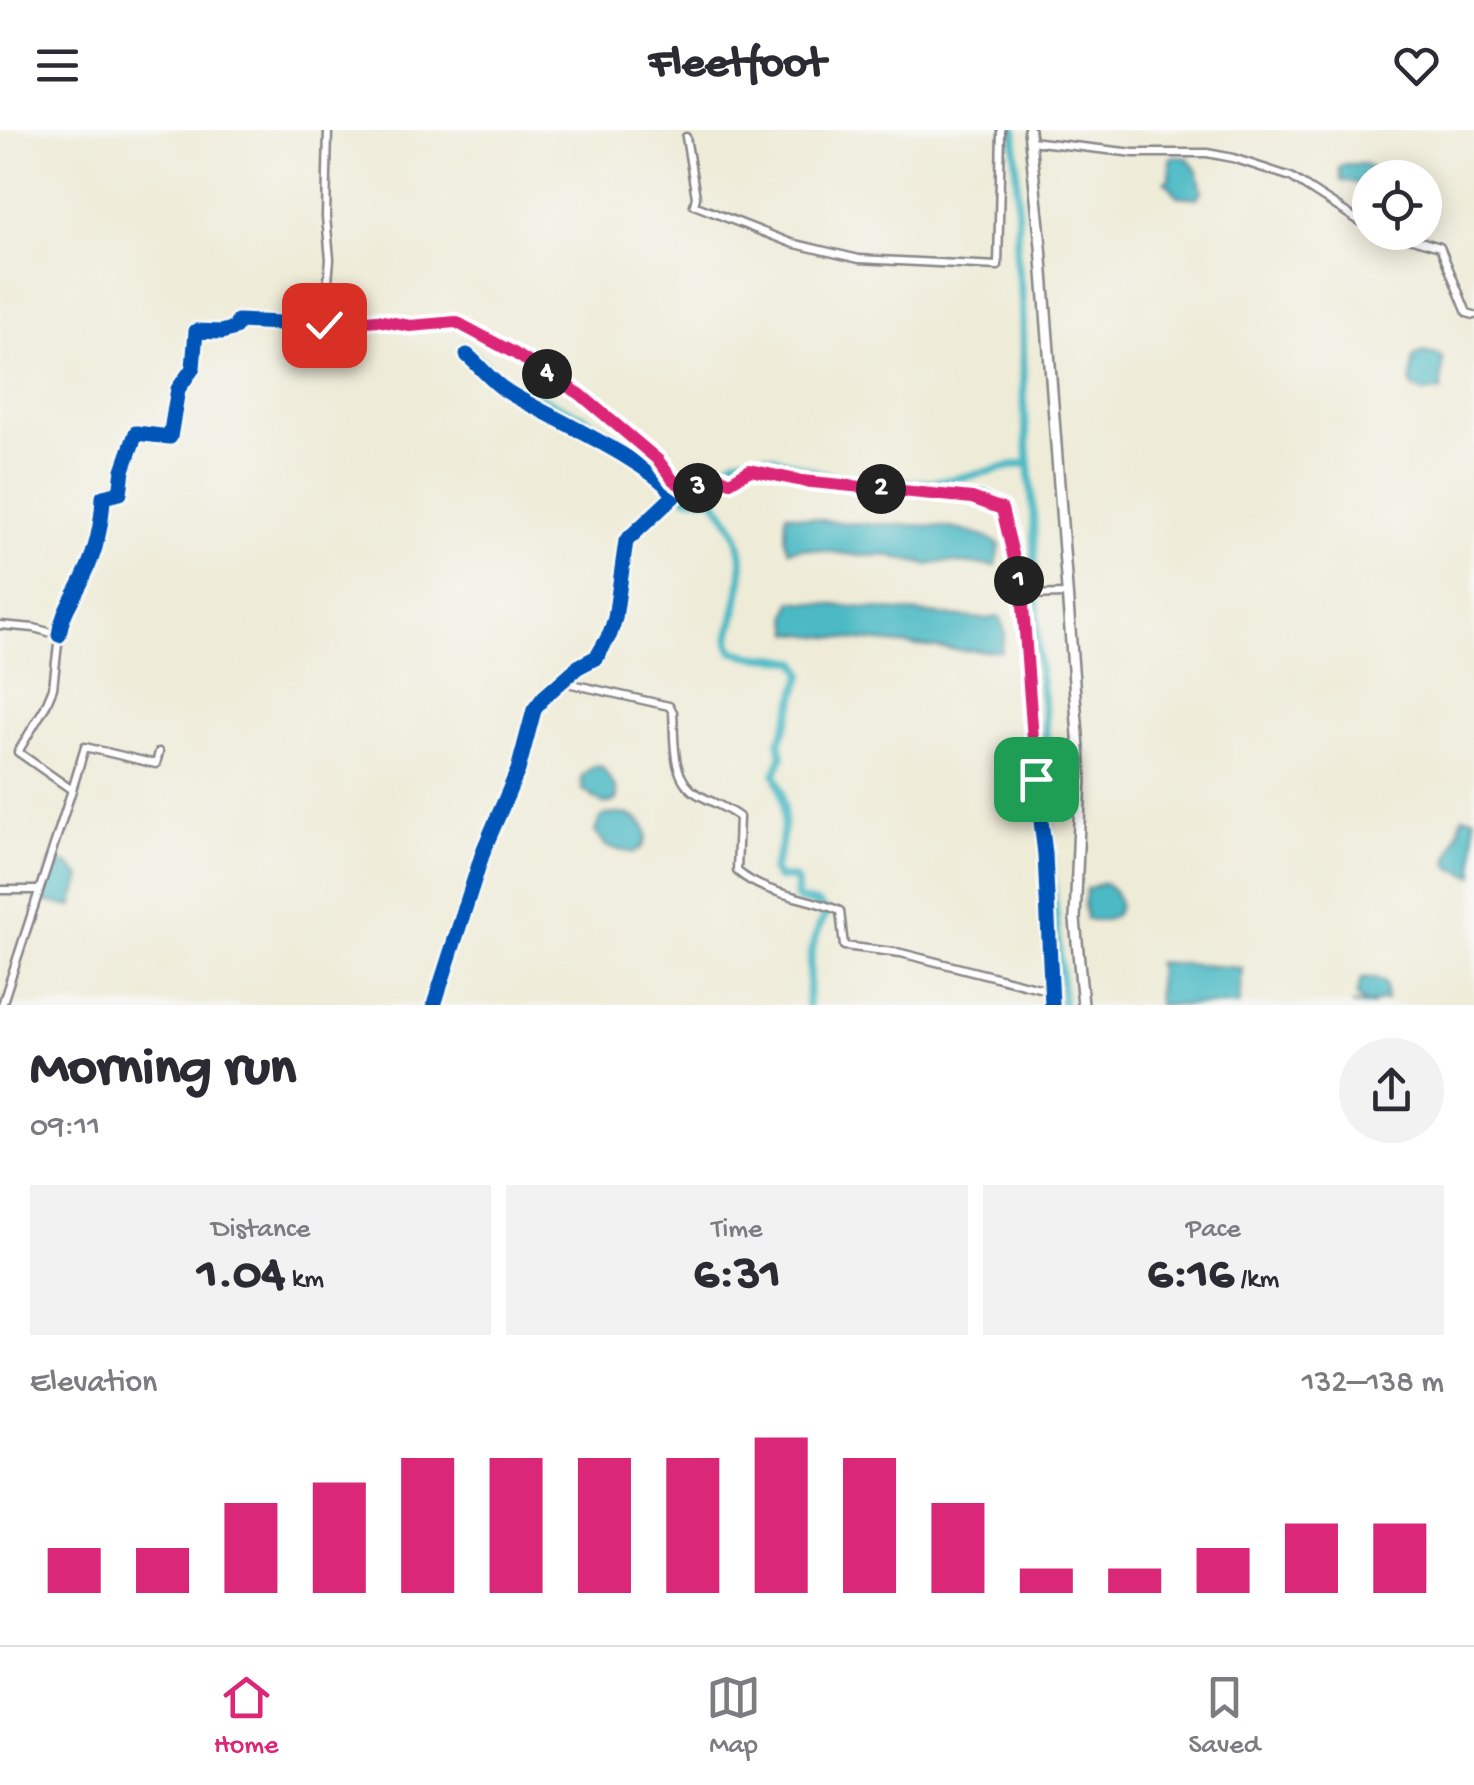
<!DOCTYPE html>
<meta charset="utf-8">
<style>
:root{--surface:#fff;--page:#f2f2f3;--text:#2b2b33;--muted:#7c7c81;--line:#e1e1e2;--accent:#db2777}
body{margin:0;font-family:"Gochi Hand",sans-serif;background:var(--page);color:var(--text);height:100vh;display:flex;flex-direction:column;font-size:38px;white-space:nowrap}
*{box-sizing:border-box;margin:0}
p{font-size:32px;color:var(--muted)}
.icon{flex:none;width:55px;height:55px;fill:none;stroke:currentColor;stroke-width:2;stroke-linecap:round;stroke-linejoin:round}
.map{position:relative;height:875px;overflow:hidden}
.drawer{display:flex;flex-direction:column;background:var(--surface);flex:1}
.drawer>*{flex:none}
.buttons{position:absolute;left:1352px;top:30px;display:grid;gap:20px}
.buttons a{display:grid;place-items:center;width:90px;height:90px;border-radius:50%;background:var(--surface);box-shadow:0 5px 25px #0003;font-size:50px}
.pin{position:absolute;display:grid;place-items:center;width:85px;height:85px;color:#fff;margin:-42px;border-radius:20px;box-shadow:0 5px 15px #0006}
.km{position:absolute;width:50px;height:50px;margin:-25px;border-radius:50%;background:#222;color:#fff;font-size:28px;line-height:50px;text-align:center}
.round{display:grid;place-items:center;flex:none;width:105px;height:105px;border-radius:52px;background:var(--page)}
.headline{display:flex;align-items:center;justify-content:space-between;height:170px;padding:0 30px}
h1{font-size:55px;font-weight:800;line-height:75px}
.stats{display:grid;grid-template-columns:repeat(3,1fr);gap:15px;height:170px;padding:10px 30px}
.stats div{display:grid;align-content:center;border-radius:0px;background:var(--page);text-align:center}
.stats b{font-size:50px;font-weight:800}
.stats small{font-size:28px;font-weight:400}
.stats p{font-size:28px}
.chart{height:280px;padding:20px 30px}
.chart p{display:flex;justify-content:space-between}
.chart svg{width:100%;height:180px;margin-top:10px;stroke:var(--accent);stroke-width:6}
header{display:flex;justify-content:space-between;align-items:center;height:130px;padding:0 30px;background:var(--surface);font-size:45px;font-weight:800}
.menu{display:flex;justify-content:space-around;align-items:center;height:140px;border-top:2px solid var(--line);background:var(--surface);font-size:28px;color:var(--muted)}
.menu a{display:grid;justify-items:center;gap:5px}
.menu .selected{color:var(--accent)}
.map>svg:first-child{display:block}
</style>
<header><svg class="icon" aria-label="menu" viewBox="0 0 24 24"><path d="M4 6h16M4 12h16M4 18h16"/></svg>Fleetfoot<svg class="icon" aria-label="heart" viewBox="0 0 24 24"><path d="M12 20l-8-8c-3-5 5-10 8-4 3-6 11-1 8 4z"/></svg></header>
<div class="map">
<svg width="1474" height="875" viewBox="0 0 1474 875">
<rect width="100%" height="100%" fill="#f6f6f2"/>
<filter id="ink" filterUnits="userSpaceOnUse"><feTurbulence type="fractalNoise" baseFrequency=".01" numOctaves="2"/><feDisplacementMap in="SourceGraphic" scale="20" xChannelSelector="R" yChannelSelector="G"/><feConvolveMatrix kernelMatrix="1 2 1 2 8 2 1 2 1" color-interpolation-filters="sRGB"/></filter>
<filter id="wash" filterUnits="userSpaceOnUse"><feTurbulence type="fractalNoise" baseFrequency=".0048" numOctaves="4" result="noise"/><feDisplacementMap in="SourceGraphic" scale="40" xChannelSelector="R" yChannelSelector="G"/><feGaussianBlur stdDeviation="2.25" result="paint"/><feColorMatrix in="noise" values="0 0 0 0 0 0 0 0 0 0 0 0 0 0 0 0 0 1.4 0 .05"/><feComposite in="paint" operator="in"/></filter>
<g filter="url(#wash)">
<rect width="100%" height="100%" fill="#eeebd7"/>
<path fill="#4cbac5" stroke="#376e80" stroke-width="2.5" d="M1175,26L1188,28L1198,43L1202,61L1197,68L1178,66L1165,51L1170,49V29Z
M1344,34H1364L1375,40V47L1370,48L1368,55L1341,51L1339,38Z
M1422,222L1439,225L1443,229L1441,261L1424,263L1411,256L1413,227Z
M786,383C811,389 838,393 863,394C904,395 965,392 1000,415L996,436L943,432L928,435L886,425L861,426L803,418L789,420L785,410Z
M792,471L983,489L1000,487L1005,503L1001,521L958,520L791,503L788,485Z
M593,636L602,637L616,659L617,668L613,672L603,674L582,659V646Z
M606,685C614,684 624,683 631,686C650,694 652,714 634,723L607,717L595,702L600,688Z
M1463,686L1474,687V746L1451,738L1448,732Z
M51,732L68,734L81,747L72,777L40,770Z
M1103,753C1131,769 1120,798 1086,789L1084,774L1087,759Z
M1157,832L1242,838L1239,875H1158Z
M1375,848L1385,853L1386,870L1371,873L1373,875H1351L1365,873L1356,867L1361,849Z"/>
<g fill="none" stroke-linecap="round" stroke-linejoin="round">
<path stroke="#4cbac5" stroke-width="8" d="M1015,0L1018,84L1016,128L1022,168L1024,279L1033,379L1038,530L1045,586L1052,744L1063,875
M464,215L502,250L585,288L632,320L687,367L713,368C748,408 746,435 735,484C732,499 726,507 732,521C754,530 775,525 797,532L803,544C794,564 790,594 779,611L782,627L775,644C789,671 785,713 773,739L777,748H793L797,753L796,767
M705,367C717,351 719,335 739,329C766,319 788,334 813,341C857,354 915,357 960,348C983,343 1004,337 1028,333
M798,770L817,774L827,782C807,817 810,836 808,875"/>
</g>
</g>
<g filter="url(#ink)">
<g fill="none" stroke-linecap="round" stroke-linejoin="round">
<defs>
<path id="minor" d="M686,7L696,67L694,75L791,113L859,129L998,136L1001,0
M1030,11L1134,23H1207L1233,28L1291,47L1370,98
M1388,102L1440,117L1467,183L1474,185
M324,195L330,129L326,87L328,0
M1022,465L1066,464
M0,495L34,498L59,505L53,558L45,577L18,622L72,660L2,875
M59,505C62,481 75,467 84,446C96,421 102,394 103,367L120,363L123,340L136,303L170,307L178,259L193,238L196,201L222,202L235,198L238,191L324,195L377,189L410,197L456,192L514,223L580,264L658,330L673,349L693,364L710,343L730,352L750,340L802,351L979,368L1003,379L1005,384L1021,461L1036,649L1045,724L1052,875
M563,552L669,576L673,582C675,608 670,648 697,664C711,672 726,677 739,687L737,741C766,766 806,766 840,781L844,816L901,823L1051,861
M72,660L85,617L156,634L159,622
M0,760H39
M434,875L484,719L518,640L534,580L544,567L578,537L597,527L610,504L615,488L626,411L674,366C663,338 539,282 508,262C493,253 480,236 467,225"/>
<path id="tertiary" d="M1029,0L1041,116L1081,645L1075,790L1083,875"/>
</defs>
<use href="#minor" stroke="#888689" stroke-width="11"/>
<use href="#tertiary" stroke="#888689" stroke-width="14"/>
<use href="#minor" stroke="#fff" stroke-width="6"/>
<use href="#tertiary" stroke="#fff" stroke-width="9"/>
<defs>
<path id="cycleway" d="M59,505C62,481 75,467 84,446C96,421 102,394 103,367L120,363L123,340L136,303L170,307L178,259L193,238L196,201L222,202L235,198L238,191L324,195L377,189L410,197L456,192L514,223L580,264L658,330L673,349L693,364L710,343L730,352L750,340L802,351L979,368L1003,379L1005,384L1021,461L1036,649L1045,724L1052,875
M434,875L484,719L518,640L534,580L544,567L578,537L597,527L610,504L615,488L626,411L674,366C663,338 539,282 508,262C493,253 480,236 467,225"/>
</defs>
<use href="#cycleway" stroke="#f6f6f2" stroke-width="21"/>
<use href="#cycleway" stroke="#0057b8" stroke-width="15"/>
</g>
</g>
<g fill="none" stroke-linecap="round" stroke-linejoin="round" filter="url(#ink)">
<defs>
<path id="route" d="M324,195L377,190L410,196L456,192L514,223L580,264L658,330L673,350L693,364L710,342L730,352L750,340L802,351L972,368L1002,379L1022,462L1036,649"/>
</defs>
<use href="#route" stroke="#fff" stroke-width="20"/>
<use href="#route" stroke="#db2777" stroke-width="12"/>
</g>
</svg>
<div class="buttons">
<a><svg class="icon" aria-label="locate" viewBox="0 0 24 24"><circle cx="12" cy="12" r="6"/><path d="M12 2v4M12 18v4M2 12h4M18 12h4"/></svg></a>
</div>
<div class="pin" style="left:1036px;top:649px;background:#1e9e55"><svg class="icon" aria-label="arrive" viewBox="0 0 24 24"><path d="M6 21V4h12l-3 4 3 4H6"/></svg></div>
<div class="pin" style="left:324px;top:195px;background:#d93025"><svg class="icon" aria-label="check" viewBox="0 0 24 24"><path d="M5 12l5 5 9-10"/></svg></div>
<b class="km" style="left:1019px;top:451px">1</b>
<b class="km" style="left:881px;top:359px">2</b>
<b class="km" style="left:698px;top:358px">3</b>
<b class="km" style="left:547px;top:244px">4</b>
</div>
<section class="drawer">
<div class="headline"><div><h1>Morning run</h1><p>09:11</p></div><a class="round"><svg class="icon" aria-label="share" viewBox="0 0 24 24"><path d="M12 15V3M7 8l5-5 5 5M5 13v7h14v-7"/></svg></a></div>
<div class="stats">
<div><p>Distance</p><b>1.04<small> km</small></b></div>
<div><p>Time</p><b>6:31</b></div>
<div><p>Pace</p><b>6:16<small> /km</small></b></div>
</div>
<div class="chart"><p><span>Elevation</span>132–138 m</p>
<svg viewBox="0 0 160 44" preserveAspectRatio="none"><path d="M5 44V33M15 44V33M25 44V22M35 44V17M45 44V11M55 44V11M65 44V11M75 44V11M85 44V6M95 44V11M105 44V22M115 44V38M125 44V38M135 44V33M145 44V27M155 44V27"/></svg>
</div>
</section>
<nav class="menu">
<a class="selected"><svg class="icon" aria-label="home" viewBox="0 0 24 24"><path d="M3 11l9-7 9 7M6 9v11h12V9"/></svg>Home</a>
<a><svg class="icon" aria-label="map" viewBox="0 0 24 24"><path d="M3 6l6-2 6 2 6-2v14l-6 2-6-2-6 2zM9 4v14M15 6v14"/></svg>Map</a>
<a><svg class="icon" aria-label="saved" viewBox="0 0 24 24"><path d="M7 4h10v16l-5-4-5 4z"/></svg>Saved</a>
</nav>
